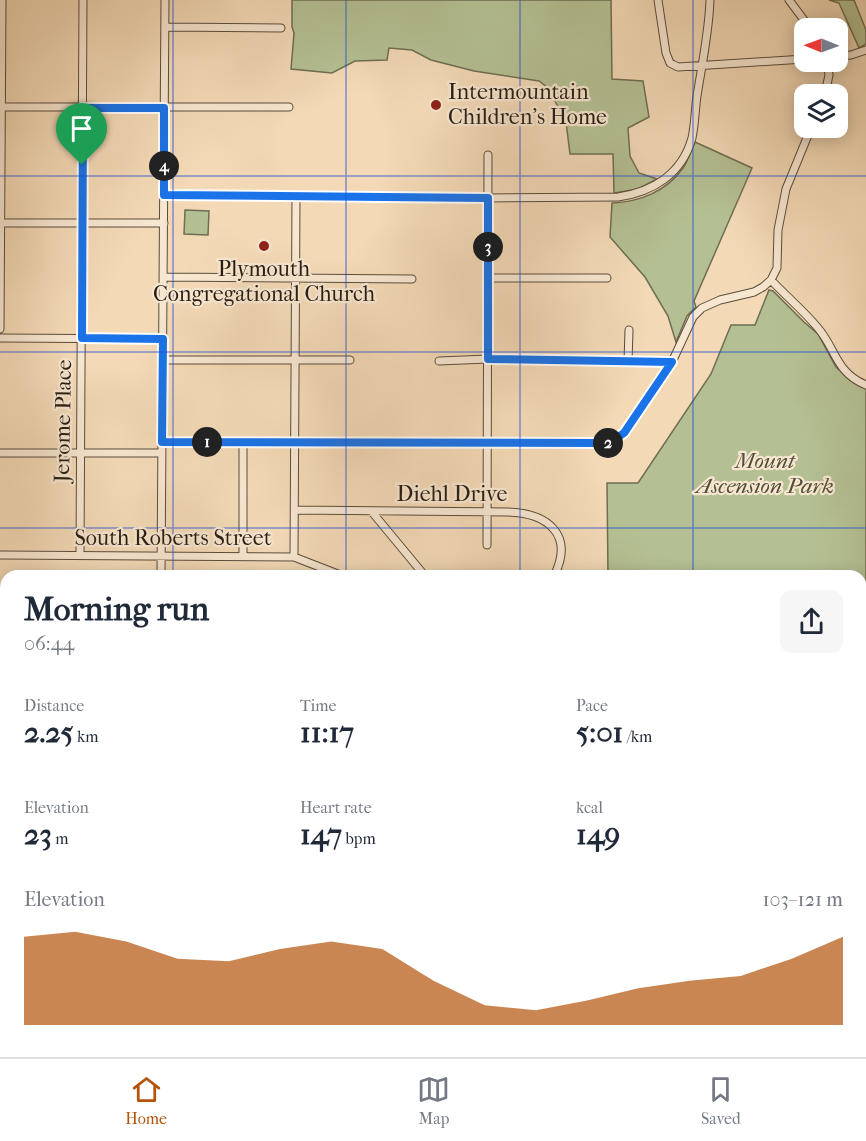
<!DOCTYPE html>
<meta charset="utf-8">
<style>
:root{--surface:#fff;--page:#f6f6f7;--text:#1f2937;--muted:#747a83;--line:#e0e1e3;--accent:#b45309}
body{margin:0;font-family:"IM FELL French Canon",serif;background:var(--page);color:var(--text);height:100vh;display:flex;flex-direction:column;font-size:22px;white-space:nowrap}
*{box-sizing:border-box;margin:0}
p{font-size:20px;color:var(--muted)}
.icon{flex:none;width:33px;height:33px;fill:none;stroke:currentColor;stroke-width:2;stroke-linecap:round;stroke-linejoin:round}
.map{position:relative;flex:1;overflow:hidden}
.sheet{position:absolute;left:0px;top:570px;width:867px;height:488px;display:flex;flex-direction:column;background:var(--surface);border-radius:18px 18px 0 0;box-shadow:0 3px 15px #0003}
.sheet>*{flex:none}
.needle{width:39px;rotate:271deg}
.buttons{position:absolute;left:794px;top:18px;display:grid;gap:12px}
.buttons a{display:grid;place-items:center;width:54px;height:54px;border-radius:12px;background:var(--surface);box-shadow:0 3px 15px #0003;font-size:30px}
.pin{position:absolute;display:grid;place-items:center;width:51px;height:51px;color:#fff;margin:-62px -26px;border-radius:50% 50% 50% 0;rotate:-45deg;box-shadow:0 0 6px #0007}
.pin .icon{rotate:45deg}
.km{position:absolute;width:30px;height:30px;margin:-15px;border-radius:50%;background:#222;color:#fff;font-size:16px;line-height:30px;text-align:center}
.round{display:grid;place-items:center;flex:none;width:63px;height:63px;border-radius:12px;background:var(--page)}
.head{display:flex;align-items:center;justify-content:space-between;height:102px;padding:0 24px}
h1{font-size:33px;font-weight:700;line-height:45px}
.figures{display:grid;grid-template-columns:repeat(3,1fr);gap:9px;height:102px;padding:6px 24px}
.figures div{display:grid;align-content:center}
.figures b{font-size:30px;font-weight:700}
.figures small{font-size:16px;font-weight:400}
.figures p{font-size:16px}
.chart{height:168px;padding:12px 24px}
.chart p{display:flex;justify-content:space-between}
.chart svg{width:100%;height:108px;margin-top:6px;fill:var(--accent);opacity:.7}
.tabs{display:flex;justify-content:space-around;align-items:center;height:84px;border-top:2px solid var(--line);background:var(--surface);font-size:16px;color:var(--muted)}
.tabs a{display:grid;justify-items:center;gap:3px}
.tabs .active{color:var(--accent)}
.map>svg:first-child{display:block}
</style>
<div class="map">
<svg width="866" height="1057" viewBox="0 0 866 1057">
<rect width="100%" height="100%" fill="#f3d9b6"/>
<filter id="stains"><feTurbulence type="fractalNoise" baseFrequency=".00333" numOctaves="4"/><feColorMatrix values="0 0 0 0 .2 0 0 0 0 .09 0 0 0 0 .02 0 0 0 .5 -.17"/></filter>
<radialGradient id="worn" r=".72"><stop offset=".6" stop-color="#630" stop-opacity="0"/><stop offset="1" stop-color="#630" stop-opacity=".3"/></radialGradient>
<path fill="#b4c093" stroke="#6e6e53" stroke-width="1.5" d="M292,0H611L612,79L643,81L649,117L628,128L630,156L639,173L657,179L638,189L614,193L613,154H570L566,122L548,88L539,81L474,71L431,60L412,50L389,48L387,60L355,61L332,73L291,69L294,33L292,27Z
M829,0H854L866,30V44L859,48L839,3Z
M695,142L752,168L694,301L696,307L687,316L676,342L668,316L645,277L610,237L612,203C639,202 666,192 683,168C688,161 691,150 695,142Z
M185,210L209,211L208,235L184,234Z
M769,290L773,291L804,322L818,334L836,367L850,380L866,387V1057H607V1052H861V576H608L607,483H638L711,374L731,325H755Z
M98,1052H485L489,1057H98Z"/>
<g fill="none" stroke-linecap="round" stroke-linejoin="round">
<defs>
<path id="minor" d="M658,0L666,53L670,63L678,67L804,59
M789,0L810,28
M165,27L281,28
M837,56L851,55L866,50
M825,94L829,75L827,62
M0,107H289
M164,195L488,198L618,197C653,192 682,174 692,138C695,124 695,110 697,96C702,64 709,32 710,0
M0,223H164
M164,277L412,279
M488,278H607
M771,280C786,296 804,311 818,328C836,349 836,373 866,385
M0,329L2,0
M0,338L163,339
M163,360H350
M439,361L488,359L672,362
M628,362L629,330
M162,442L608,443L624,433L672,362L693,317L702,308L720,300L754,292L763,287L771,280L777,268L778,230L786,189L811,128
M0,453H162
M295,510L507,512C547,513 575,534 554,576
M372,512L425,576
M487,545L488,155
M0,555L294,557L343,576
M80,555L83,0
M243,556V442
M294,557L296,197
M161,576L165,0
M0,636H6
M0,718H6
M523,1052L525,1057
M1,1057L4,801
M68,1057V1052"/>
</defs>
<use href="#minor" stroke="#5b4c3c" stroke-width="9"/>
<use href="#minor" stroke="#f7e6d0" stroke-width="7"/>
</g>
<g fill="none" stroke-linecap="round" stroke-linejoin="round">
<defs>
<path id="route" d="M83,108H164V195L488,198V359L672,362L624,433L609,443L162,442L163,339L82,338Z"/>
</defs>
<use href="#route" stroke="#fff" stroke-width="12"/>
<use href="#route" stroke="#1a73e8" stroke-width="8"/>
</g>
<path fill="none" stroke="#1d4ed8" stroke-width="1.5" stroke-opacity="0.55" d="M173,0V576M346,0V576M520,0V576M693,0V576M0,176H866M0,352H866M0,528H866M0,705H6M861,705H866M0,881H6M861,881H866M173,1052V1057M346,1052V1057M520,1052V1057M693,1052V1057"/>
<g fill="#8f2418" stroke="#f7e6d0" stroke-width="2">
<circle cx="436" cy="105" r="6"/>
<circle cx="264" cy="246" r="6"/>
</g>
<g text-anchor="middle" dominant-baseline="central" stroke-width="4.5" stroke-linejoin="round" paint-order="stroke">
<g font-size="22" fill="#281d13" stroke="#f7e6d0" text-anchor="start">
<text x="448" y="92">Intermountain<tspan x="448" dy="25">Children's Home</tspan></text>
<text x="264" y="269" text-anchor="middle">Plymouth<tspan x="264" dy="25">Congregational Church</tspan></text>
</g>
<g font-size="22" fill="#281d13" stroke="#f7e6d0">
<text transform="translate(63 421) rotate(-89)">Jerome Place</text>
<text x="452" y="494">Diehl Drive</text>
<text x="173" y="538">South Roberts Street</text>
</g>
<g font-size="22" font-style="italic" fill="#524e39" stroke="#f7e6d0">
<text x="765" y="461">Mount<tspan x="765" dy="25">Ascension Park</tspan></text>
</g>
</g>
<rect width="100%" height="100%" filter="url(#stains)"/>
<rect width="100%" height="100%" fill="url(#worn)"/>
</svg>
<div class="buttons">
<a><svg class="needle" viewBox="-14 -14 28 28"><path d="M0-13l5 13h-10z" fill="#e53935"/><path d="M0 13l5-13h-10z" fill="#747a83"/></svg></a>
<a><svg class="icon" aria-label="layers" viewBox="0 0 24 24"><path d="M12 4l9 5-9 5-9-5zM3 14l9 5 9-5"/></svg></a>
</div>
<div class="pin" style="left:82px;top:165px;background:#1e9e55"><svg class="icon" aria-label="arrive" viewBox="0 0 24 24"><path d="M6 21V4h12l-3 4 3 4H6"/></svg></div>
<b class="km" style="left:207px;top:442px">1</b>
<b class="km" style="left:608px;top:443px">2</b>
<b class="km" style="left:488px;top:247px">3</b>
<b class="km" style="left:164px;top:166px">4</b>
<section class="sheet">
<div class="head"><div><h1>Morning run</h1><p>06:44</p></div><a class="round"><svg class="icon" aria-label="share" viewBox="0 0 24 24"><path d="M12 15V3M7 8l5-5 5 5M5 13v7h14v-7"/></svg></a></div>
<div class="figures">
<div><p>Distance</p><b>2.25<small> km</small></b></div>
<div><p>Time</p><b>11:17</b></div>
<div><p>Pace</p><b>5:01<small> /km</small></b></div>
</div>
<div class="figures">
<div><p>Elevation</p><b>23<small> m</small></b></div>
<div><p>Heart rate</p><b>147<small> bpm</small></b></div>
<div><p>kcal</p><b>149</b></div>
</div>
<div class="chart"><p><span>Elevation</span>103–121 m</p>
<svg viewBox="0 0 160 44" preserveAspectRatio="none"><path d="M0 44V8L10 6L20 10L30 17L40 18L50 13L60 10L70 13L80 26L90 36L100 38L110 34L120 29L130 26L140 24L150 17L160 8V44z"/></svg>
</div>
</section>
</div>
<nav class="tabs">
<a class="active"><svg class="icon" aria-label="home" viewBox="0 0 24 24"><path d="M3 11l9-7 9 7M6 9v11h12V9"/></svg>Home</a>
<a><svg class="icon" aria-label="map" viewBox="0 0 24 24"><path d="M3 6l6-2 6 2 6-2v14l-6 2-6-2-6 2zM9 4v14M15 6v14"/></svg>Map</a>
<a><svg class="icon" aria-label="saved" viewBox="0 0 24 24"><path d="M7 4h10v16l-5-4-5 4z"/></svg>Saved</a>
</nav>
